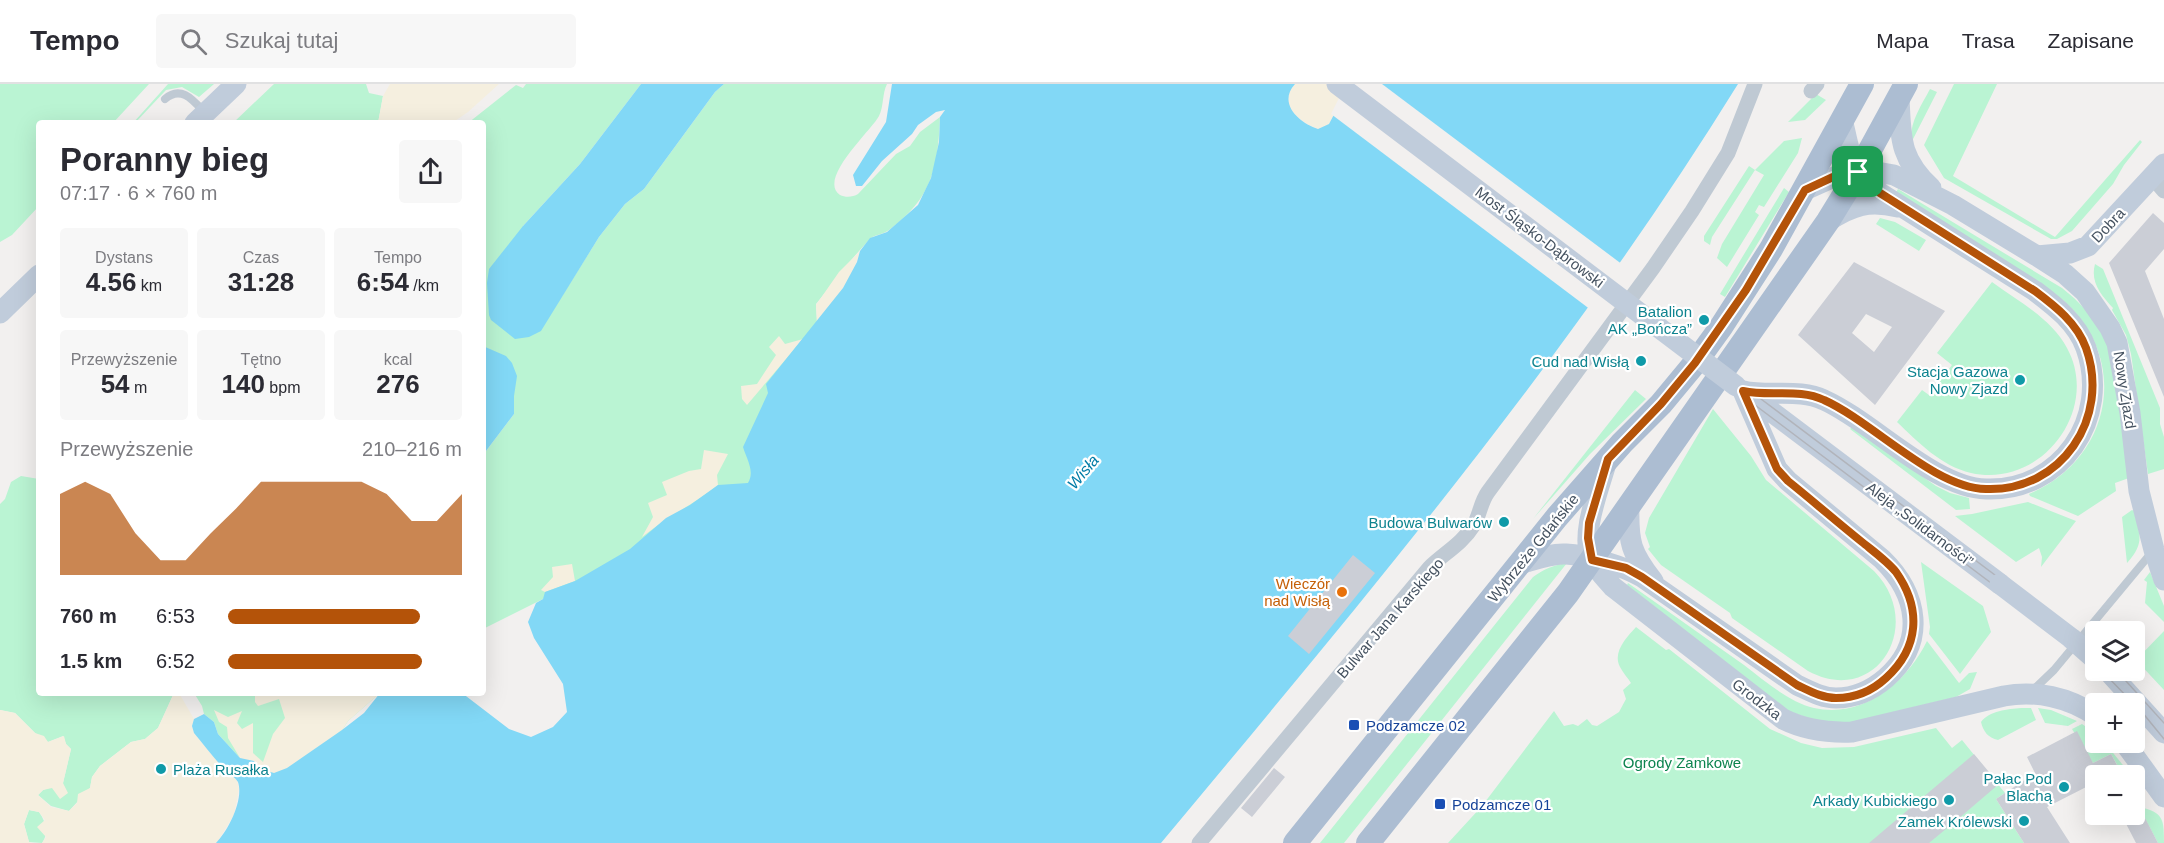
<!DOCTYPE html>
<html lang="pl">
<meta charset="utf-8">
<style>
:root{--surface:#fff;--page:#f7f7f7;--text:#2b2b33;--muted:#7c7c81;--line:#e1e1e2;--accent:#b45309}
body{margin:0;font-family:Arial,sans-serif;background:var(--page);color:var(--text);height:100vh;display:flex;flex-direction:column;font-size:22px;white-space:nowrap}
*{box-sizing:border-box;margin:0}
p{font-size:20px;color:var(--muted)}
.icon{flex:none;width:33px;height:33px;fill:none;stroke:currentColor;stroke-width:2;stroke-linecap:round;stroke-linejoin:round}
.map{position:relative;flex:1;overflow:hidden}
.side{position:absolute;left:36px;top:36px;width:450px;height:576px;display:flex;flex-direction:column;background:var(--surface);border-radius:6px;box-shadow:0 6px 24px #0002}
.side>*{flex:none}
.fabs{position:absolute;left:2085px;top:537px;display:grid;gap:12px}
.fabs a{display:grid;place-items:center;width:60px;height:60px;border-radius:6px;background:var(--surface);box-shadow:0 6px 24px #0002;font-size:30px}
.pin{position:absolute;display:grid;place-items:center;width:51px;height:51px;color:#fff;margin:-26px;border-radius:12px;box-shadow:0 3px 9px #0006}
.round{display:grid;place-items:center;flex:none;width:63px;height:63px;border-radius:6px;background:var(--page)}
.headline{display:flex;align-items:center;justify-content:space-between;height:102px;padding:0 24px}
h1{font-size:33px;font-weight:700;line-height:45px}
.metrics{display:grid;grid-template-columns:repeat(3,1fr);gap:9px;height:102px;padding:6px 24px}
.metrics div{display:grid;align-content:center;border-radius:6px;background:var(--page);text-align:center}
.metrics b{font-size:26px;font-weight:700}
.metrics small{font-size:16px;font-weight:400}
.metrics p{font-size:16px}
.chart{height:168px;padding:12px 24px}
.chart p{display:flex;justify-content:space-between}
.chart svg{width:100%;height:108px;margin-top:6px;fill:var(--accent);opacity:.7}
ul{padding:0 24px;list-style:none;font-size:20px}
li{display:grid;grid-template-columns:96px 72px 1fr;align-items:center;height:45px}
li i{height:15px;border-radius:8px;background:var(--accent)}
header{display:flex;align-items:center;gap:36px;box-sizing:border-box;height:84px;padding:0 30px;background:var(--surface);border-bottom:2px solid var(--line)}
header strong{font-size:28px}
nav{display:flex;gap:33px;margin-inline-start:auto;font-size:21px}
.search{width:420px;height:54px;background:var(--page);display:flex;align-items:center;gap:15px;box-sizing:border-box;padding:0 21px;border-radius:6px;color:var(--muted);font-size:22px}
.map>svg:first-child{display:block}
</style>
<header>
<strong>Tempo</strong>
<div class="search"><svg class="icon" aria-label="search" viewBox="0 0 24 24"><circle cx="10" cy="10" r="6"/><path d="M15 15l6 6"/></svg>Szukaj tutaj</div>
<nav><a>Mapa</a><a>Trasa</a><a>Zapisane</a></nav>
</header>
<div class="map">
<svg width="2164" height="759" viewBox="0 0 2164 759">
<rect width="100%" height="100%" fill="#f2f0ef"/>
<path fill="#baf4d3" d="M0,0H149L113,39H39V122L12,151L0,158Z
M168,0H214L199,13L182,3L166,6L135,39H133Z
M274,0H366L369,9L383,12L378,39H233Z
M526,0H641L580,80L523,142L547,236L599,153L625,120L644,105L715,8L724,0H887C882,10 884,22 879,32C871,47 817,95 840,111C846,114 853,113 858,110L896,70L910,62L920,48L940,33C938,84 932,114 889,146C883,151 874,150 869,156C850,176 833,199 816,220L817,239L803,255L766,396L543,515L485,544L483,542V371L514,330V312L483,277V39H468L516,1L523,4Z
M1954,0H1997L1953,92L2055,153L2140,56L2142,58L2124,81L2113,100L2072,147L2057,155H2051L1944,94L1924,61Z
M1930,5L1937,8L1911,59C1909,39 1921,22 1930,5Z
M1816,10L1826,16L1805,36L1788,38Z
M1802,54L1798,69L1764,123L1759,121L1755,128L1759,131L1727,183L1717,174L1722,160L1764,91L1755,86L1712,153L1710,161L1704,157V152L1749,82L1755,86L1784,57Z
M1784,104L1789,108L1725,213L1720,210Z
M1898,105L2062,204L2074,214L2090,230L2102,248L2109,264L2114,282L2129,394L2115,399L2116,407L2078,432L2030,412L2029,410C2111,376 2131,277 2064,217L1895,110Z
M1880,134L1895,138L1926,156L1919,167L1876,140Z
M2095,180L2103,185L2160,324V340L2164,353V385L2148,390L2131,270L2126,251L2112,226L2113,224C2101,211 2090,198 2095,180Z
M1992,198C2018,217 2052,235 2067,264C2101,326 2041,405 1971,389C1941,382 1918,358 1897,338L1922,306L1929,311L1952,281L1937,269Z
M1635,306L1646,315L1590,370L1533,435Z
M1713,325L1751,372L1766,396L1874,487C1926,540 1877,624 1808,587L1732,534L1730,529L1661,481L1648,465L1650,463L1645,449L1649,434Z
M1852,343L1936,402L1950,409L1969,414L1970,425L1956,426L1850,345Z
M21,392L39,395V609H174L158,644L145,655L131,658L100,682L92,693L90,704L69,727L51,722L38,711L43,706L63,699L71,665L66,660L63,652L48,658L35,649L15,629L0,626V420L5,415L11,398Z
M2028,418L2076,437L2041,483L2042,473L2039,464L2016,478L1955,432L1972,430Z
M2132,426L2134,427C2140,451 2145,459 2127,479L2122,433Z
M1921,478L1983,522L1991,548L1960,590L1929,550L1930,543Z
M1567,479L1344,759H1320L1533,493C1544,485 1554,481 1567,479Z
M2150,488L2164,522V538L2145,519L2147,498L2144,496Z
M1628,499C1667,526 1705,554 1744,581C1764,596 1788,618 1814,624C1863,635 1907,598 1927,557L1959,599L1969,589L1977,588L1970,605L1956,613L1848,639L1826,640L1785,626L1627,501Z
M1636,543L1666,566L1669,565L1770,645L1801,659L1822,664L1854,663L1936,644L1952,664L1962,656L2005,709L1996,715L2024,759H1448L1482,722L1554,627L1564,642L1573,640L1578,642L1587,635L1592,641L1597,642L1619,628L1626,615L1623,606L1631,599C1628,594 1623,589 1620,583C1612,568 1627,553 1636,543Z
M2164,547V606L2136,576Z
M194,609H380L348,637L343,645L288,691L240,674L218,650L214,638L204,630L202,622Z
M2021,624H2031L2036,636L1998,656C1988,654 1983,647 1981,638C1989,627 2008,625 2021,624Z
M2038,624L2051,626L2077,637L2068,642L2045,639Z
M2082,640L2095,649L2096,658L2105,659L2131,691H2123L2111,670L2093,679L2072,645Z
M2139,723C2164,728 2164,736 2164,759H2158Z
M29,726L39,728C46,738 49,749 42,759L29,758L24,740Z"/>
<path fill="#f5efdf" d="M390,0H499L468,28L452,39H378L383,12Z
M1295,0H1350L1329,40L1319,45C1300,39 1277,20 1295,0Z
M860,167C853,195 834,217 817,239L816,221L839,188Z
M779,252L785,260L803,255L747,321L742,315L741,302L757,300L776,271L769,263Z
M704,366L728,370L717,391L718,401C694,420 666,434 642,453L653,433L648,419L667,411L662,398L689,387L701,385Z
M572,480L575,497L545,508L541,506L553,493L552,483Z
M174,609H179L194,635L192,642L194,649L225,686L237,696L239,705L234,731L218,757L216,759H42L46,753L37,743L45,736L39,728L29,726L24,740L29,758L32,759H0V626L15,629L35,649L44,652L48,658L64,652L66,660L71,665L63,699L68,709L60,715L52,704L43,706L38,711L51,723L69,727L77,719L78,710L90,704L92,693L100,682L131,658L145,655L158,644Z
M255,609H380L348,637L343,645L288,691L278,695L240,674L228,654L227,643L219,638L214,626L228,633L242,627L237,639L242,645L253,639V669L263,678L273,650L285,634L279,615L258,622L255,618Z"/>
<path fill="#82d8f6" d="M641,0H724L715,8L644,105L625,120L599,153L541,247L529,253L515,255L491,236L489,231L487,199L489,185L523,142L580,80Z
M892,0H1295C1277,20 1300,39 1318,45L1329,40L1350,0H1738C1569,273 1366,513 1161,759H216C228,747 244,716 238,698C235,693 229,690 224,685C214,674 204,661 194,649L192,642L194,635L204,630L214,638L218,650L240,674L254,677L260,685L274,689L287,684L342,646L364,629L380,609H462L509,645L531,653L553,643L567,628L563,600L534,554L528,538L536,519L543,515L545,508L575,497L630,465L666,434L690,421L718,401L748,399C755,387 747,376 743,363L768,309L766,300L843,204L857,178L860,167L870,154L887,148L918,121L931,94L939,58L940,33L945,26L936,28L918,41L912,50L882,77L862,102H856L853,91L886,38Z
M483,262L506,272L512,279L517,292L514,312V330L483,371Z"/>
<path fill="#f2f0ef" d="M1346,0H1382L1623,181L1591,226L1331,30Z"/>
<path fill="#cbced6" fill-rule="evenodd" d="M2153,129L2164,139V165L2145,187L2164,235V313L2109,179Z
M1854,178L1945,227L1875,321L1798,251ZM1866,230L1892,243L1874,268L1852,249Z
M1353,471L1375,489L1309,570L1288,552Z
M2077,647L2093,679L2111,670L2123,692H2096V698L2047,723L2070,759H2024L1996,715L2035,689L2027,673Z
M1974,670L1999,700L1958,735L1929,759H1869Z
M1274,684L1285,693L1252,733L1241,724Z
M2121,730H2143L2158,759H2136Z"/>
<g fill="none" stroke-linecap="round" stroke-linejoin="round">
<path stroke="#bfc9d3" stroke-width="8" d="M165,15C181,1 193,16 204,28
M2033,606L2054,586L2152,468"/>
<path stroke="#bfc9d3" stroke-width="15" d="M1811,7L1817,0
M2152,93L2164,107
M1199,759L1429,484C1443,470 1462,460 1473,442C1480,432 1480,419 1488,408L1653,184L1692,127L1728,69L1755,0"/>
<path stroke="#c0ccdb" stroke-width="21" d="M1899,13C1901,54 1899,74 1931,104
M195,39L236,0
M1805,106L1843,89L1877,88L1894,91L1953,121L2037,172L2065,190L2085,208L2110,244L2117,259L2130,329L2139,407L2154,466L2164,496
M1828,137C1853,121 1869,116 1898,123
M2037,172L2070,169L2088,162L2164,80
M0,229L39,191
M1743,307C1770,313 1799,304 1824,316C1873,338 1934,404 1986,405C2061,408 2111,334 2086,264C2077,239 2055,222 2035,207L1880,109C1872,103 1863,97 1858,88C1849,74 1847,53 1842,36
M1744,307L2000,500
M1607,376C1600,402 1579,452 1592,477C1597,486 1606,495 1613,503L1783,635C1805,646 1827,649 1852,648L2004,612C2035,606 2069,613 2096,632
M1629,423C1628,458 1631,469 1653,497
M1520,480C1534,476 1551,469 1566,470C1587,471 1623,482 1642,493L1797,601C1810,607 1822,614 1836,614C1855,614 1872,606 1886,594C1927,558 1918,510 1882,475L1788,397L1777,385L1743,307
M2107,586L2164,649
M2124,658L2164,713"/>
<path stroke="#acbdd2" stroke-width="24" d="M1295,759L1557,433L1622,359L1661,320L1695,279L1721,243L1771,165L1862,0
M1368,759L1568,509L1828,137L1858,88L1906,0"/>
<path stroke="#b1b4bb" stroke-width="1.5" d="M1329,0L2068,557L2096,581
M1753,309L2096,567
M2101,586L2134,620
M2116,586L2164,639
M2137,622L2164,655"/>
<path stroke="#c0ccdb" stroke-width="21" d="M1337,0L1736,302
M2000,500L2071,554L2096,576"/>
</g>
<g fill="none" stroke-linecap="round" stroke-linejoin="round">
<defs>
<path id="route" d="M1858,88L1880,109L2035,207C2055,222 2077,239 2086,264C2111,334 2061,408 1986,405C1934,404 1873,338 1824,316C1799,304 1770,313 1743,307L1777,385L1788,397C1813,417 1837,438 1862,458C1873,467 1887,477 1896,488C1922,525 1919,564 1886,594C1872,607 1854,614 1836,614C1822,614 1810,607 1797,601L1642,493L1626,484L1592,476L1588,454L1589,439L1608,375L1661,320L1695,279L1746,206L1805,106L1833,93L1843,89Z"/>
</defs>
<use href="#route" stroke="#fff" stroke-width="12"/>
<use href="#route" stroke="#b45309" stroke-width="8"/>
</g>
<g fill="#0f9aa8" stroke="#fff" stroke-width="2">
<circle cx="1704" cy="236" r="6"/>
<circle cx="1641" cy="277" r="6"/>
<circle cx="2020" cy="296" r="6"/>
<circle cx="1504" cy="438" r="6"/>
<circle cx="161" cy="685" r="6"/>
<circle cx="2064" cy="703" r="6"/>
<circle cx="1949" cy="716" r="6"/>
<circle cx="2024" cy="737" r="6"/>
</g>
<circle fill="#e8710a" stroke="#fff" stroke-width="2" cx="1342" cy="508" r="6"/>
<g fill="#1a4fb4" stroke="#fff" stroke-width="2">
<rect x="1348" y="635" width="12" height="12" rx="3"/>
<rect x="1434" y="714" width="12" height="12" rx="3"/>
</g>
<g text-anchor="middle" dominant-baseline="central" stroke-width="4.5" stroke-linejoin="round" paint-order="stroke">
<g font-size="15" fill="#455260" stroke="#fff">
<text transform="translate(2108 141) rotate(-47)">Dobra</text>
<text transform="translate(1540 153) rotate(37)">Most Śląsko-Dąbrowski</text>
<text transform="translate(2125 306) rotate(81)">Nowy Zjazd</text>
<text transform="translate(1920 440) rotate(37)">Aleja „Solidarności”</text>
<text transform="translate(1533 464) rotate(-51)">Wybrzeże Gdańskie</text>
<text transform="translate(1390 534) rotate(-49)">Bulwar Jana Karskiego</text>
<text transform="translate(1757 615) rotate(37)">Grodzka</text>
</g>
<g font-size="15" fill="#0d838f" stroke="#fff" text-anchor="end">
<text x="1692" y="227">Batalion<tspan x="1692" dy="17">AK „Bończa”</tspan></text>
<text x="1629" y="277">Cud nad Wisłą</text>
<text x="2008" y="287">Stacja Gazowa<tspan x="2008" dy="17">Nowy Zjazd</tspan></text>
<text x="1492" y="438">Budowa Bulwarów</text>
<text x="173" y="685" text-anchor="start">Plaża Rusałka</text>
<text x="2052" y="694">Pałac Pod<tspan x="2052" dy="17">Blachą</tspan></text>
<text x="1937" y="716">Arkady Kubickiego</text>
<text x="2012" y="737">Zamek Królewski</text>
</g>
<g font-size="15" fill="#c56008" stroke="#fff" text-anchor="end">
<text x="1330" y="499">Wieczór<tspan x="1330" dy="17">nad Wisłą</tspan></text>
</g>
<g font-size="15" fill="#164399" stroke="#fff" text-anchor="start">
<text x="1366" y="641">Podzamcze 02</text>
<text x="1452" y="720">Podzamcze 01</text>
</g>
<g font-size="15" fill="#0d844f" stroke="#fff">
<text x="1682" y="678">Ogrody Zamkowe</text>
</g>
<g font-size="16" font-style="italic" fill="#027ca7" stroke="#fff">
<text transform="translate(1083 388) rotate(-50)">Wisła</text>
</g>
</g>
</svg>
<div class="fabs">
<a><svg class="icon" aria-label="layers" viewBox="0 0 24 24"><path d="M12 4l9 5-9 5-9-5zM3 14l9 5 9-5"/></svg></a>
<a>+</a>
<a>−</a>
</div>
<div class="pin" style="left:1858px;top:88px;background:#1e9e55"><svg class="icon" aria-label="arrive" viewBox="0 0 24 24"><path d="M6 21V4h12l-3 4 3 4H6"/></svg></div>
<section class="side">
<div class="headline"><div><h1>Poranny bieg</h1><p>07:17 · 6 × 760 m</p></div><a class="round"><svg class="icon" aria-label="share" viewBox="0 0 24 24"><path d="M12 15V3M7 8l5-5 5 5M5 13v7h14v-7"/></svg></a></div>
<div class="metrics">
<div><p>Dystans</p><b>4.56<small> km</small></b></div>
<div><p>Czas</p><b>31:28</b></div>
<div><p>Tempo</p><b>6:54<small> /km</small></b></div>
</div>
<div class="metrics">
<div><p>Przewyższenie</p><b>54<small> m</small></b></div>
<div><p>Tętno</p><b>140<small> bpm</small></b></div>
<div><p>kcal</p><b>276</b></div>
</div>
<div class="chart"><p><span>Przewyższenie</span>210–216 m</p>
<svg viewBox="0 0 160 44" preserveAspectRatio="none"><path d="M0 44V11L10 6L20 11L30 27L40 38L50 38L60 27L70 17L80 6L90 6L100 6L110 6L120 6L130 11L140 22L150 22L160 11V44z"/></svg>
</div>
<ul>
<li><b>760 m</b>6:53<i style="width:82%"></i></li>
<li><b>1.5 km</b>6:52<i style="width:83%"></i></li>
</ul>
</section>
</div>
